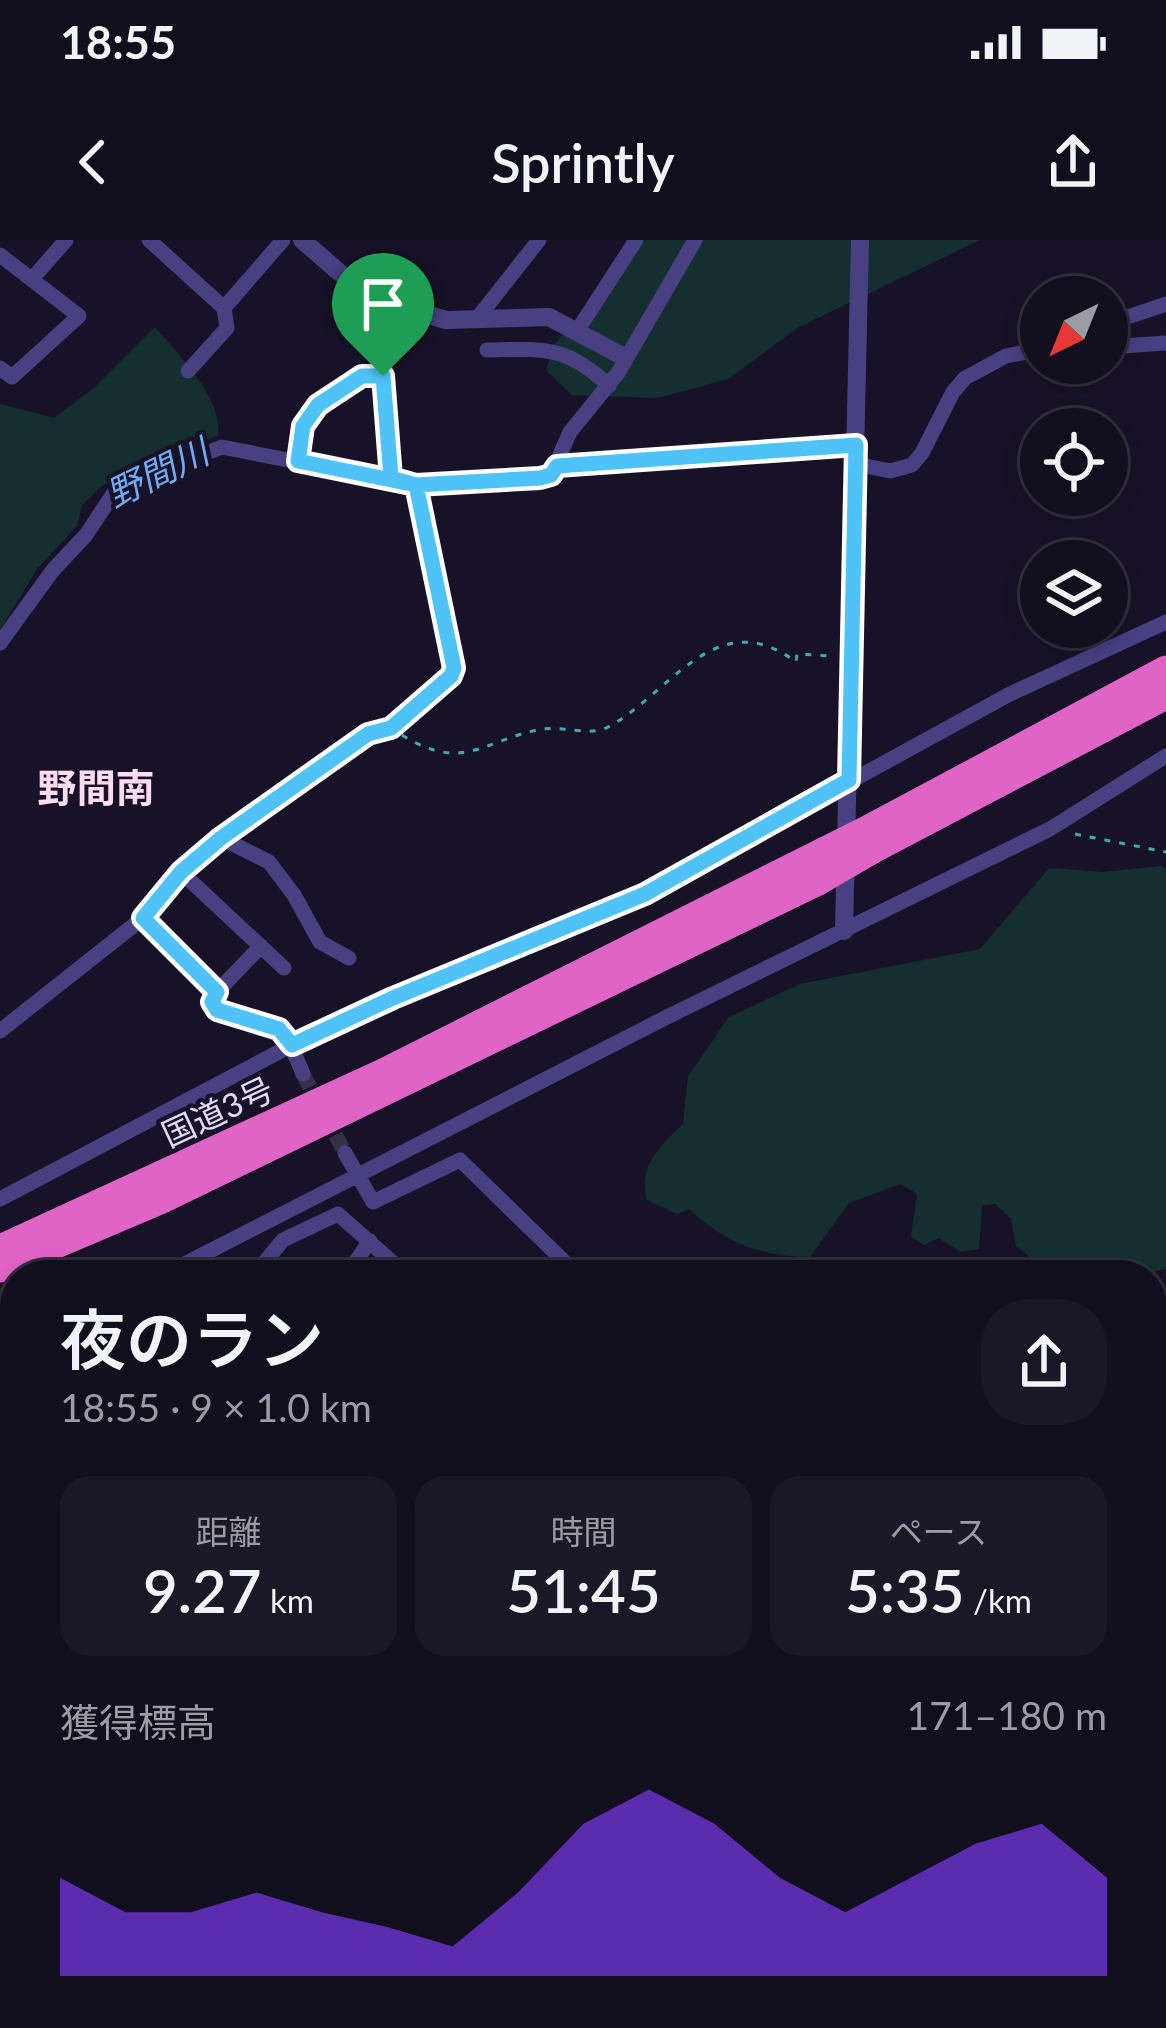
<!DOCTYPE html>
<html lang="ja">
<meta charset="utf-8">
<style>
:root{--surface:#110e1d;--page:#1a1726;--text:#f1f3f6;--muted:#9c9ca4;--line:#302e3b;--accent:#7c3aed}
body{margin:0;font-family:Lato,"Noto Sans JP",sans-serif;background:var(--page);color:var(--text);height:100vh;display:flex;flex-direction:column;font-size:45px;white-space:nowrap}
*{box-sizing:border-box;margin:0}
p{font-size:39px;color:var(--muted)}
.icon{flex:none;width:66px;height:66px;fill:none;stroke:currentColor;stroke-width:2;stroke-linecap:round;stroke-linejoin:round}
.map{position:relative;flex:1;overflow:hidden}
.details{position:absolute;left:0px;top:1020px;width:1167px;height:768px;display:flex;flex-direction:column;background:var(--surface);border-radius:48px 48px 0 0;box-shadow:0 6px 18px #0003,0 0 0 3px var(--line)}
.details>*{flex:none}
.needle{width:78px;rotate:223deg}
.tools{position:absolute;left:1020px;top:36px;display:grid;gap:24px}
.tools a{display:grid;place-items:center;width:108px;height:108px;border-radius:50%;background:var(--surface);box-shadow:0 6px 18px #0003,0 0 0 3px var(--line);font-size:60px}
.pin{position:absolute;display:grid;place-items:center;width:102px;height:102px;color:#fff;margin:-123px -51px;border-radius:50% 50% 50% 0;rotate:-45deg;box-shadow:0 0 12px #0007}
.pin .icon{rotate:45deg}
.round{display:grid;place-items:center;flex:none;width:126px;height:126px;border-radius:48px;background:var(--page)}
.overview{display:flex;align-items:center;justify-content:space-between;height:204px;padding:0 60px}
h1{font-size:66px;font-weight:600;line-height:90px}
.figures{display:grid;grid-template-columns:repeat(3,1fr);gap:18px;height:204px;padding:12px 60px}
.figures div{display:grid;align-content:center;border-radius:30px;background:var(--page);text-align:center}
.figures b{font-size:60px;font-weight:600}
.figures small{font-size:33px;font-weight:400}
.figures p{font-size:33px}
.chart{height:336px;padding:24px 60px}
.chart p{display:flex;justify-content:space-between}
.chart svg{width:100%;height:216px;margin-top:12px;fill:var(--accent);opacity:.7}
.status{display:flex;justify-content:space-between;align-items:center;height:84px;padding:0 60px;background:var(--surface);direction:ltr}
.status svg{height:33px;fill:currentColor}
header{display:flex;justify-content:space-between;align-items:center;height:156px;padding:0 60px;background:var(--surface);font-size:54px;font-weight:600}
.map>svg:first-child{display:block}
</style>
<div class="status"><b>18:55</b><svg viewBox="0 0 49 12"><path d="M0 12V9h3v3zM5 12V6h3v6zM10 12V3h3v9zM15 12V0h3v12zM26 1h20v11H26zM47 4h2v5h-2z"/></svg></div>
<header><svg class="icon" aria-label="back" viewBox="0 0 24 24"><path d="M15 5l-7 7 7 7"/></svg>Sprintly<svg class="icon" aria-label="share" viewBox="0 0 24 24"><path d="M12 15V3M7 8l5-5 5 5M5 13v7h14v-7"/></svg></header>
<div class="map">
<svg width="1166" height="1788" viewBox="0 0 1166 1788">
<rect width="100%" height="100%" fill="#171227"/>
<path fill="#152f30" d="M642,0H980L799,87L728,139L658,158L572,155L546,130L554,105Z
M155,87C178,115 223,157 218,196L173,211L102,246L82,265L77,286L37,329L0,390V164L54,178L94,148Z
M1161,626L1166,629V1029L1138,1035H1053L1016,1006L1011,979L995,964L982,965L979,1009L960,1012L939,998L924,1005L911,997L917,954L901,944L849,963L810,1017C760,1016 727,1004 689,969L677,974L647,960C637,927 661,905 683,884L688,836L729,777L800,744L980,709L1049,628L1103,632Z
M1166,1567V1788H1138L1133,1773H1152V1610Z
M1088,1773L1093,1788C1039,1788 974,1788 924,1774Z"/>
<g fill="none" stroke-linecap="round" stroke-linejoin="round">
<path stroke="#353047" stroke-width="15" stroke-dasharray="15 8" stroke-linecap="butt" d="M303,834L345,913"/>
<path stroke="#39aeb1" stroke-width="3" stroke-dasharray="6 9" stroke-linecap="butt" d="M402,495C464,534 485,499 542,489C562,486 589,496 606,488C667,458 715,361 796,422L797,414L831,416
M1075,594L1166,612"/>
<path stroke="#494082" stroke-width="15" d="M149,0L224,68L283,0
M0,15L79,76L12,137L0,128
M32,39L66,0
M476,80L539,0
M1107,84L1166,64
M577,91L636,0
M1107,107L1166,103
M487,110C542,109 567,105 609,146
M188,131L227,88L224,68
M298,221L303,186L318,165L362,136L383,137L391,238
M856,224L890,231L912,225L922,213L953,152L965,138L1006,116L1041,109
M557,226L856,205
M0,403L53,330L86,295L113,254L161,230L222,207L416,245L540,239L551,235L570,192L618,133L695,0
M221,598L269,622L294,655L320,702L349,718
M181,632L284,728
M143,678L217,752L212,762L217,770C269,793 279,772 303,834
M217,752L261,706
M0,791L143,678L181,632L221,598L368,494C398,486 442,457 454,428L416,245
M345,913L373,962L460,920L578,1035
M0,959L292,805L393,758L645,654L1008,455L1166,382
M163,1035L663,779L1050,589L1166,516
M254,1035L283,1000L338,974L407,1035
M346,1035L370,1001
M1152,1129L1161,1077
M0,1142L15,1127
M0,1200L15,1204
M1152,1215L1166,1218
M0,1253L15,1255
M0,1307L15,1310
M1152,1357L1166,1359
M0,1407L15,1409
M0,1507L15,1483
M0,1519L15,1525
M0,1639L15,1642
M0,1754L15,1757
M112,1773L202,1788
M625,1773L650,1788
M238,1788L240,1773
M775,1788L784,1773"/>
<path stroke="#494082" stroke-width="18" d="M302,0L355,46L387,63L446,80L549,77L624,117
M844,691L860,0"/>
<path stroke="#e064c6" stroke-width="27" d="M871,587L1166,429
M873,610L1166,456
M0,1008L383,832L823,611
M0,1029L162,960L818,642"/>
<path stroke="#e064c6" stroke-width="27" d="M823,611L871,587
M818,642L873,610"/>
</g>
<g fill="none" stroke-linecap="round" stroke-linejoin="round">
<defs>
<path id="route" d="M383,136L391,238L416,245L454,428L451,436L391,488L368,494L221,598L181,632L143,678L217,752L212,762L217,770L279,789L292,805L393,758L645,654L849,540L856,205L557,226L551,235L540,238L416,245L298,221L303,186L318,165L362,136H383"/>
</defs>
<use href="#route" stroke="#fff" stroke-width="24"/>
<use href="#route" stroke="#4fc3f7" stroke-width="15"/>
</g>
<g text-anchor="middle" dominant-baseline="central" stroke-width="9" stroke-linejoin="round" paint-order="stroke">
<g font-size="33" fill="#e1dafc" stroke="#171227">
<text transform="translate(217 871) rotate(-25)">国道3号</text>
</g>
<g font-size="36" font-style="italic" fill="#70abf4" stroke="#171227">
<text transform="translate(157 232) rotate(-26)">野間川</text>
</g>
<g font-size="39" font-weight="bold" fill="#fcdcee" stroke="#171227">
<text x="96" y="547">野間南</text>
</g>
</g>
</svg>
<div class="tools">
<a><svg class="needle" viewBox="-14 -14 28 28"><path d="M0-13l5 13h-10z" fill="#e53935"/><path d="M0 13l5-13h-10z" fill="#9c9ca4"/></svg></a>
<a><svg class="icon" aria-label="locate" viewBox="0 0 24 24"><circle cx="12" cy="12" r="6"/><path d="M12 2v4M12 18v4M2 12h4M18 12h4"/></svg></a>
<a><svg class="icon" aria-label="layers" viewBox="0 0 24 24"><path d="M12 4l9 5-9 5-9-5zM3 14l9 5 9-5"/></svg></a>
</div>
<div class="pin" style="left:383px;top:136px;background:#1e9e55"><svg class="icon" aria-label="arrive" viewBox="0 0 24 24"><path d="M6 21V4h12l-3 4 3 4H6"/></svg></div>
<section class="details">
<div class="overview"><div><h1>夜のラン</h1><p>18:55 · 9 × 1.0 km</p></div><a class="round"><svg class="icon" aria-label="share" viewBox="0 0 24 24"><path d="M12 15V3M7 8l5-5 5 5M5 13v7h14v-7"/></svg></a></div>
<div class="figures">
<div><p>距離</p><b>9.27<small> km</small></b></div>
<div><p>時間</p><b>51:45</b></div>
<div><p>ペース</p><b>5:35<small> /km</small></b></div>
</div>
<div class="chart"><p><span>獲得標高</span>171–180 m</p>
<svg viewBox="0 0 160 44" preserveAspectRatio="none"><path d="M0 44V24L10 31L20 31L30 27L40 31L50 34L60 38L70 27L80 13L90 6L100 13L110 24L120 31L130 24L140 17L150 13L160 24V44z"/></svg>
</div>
</section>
</div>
